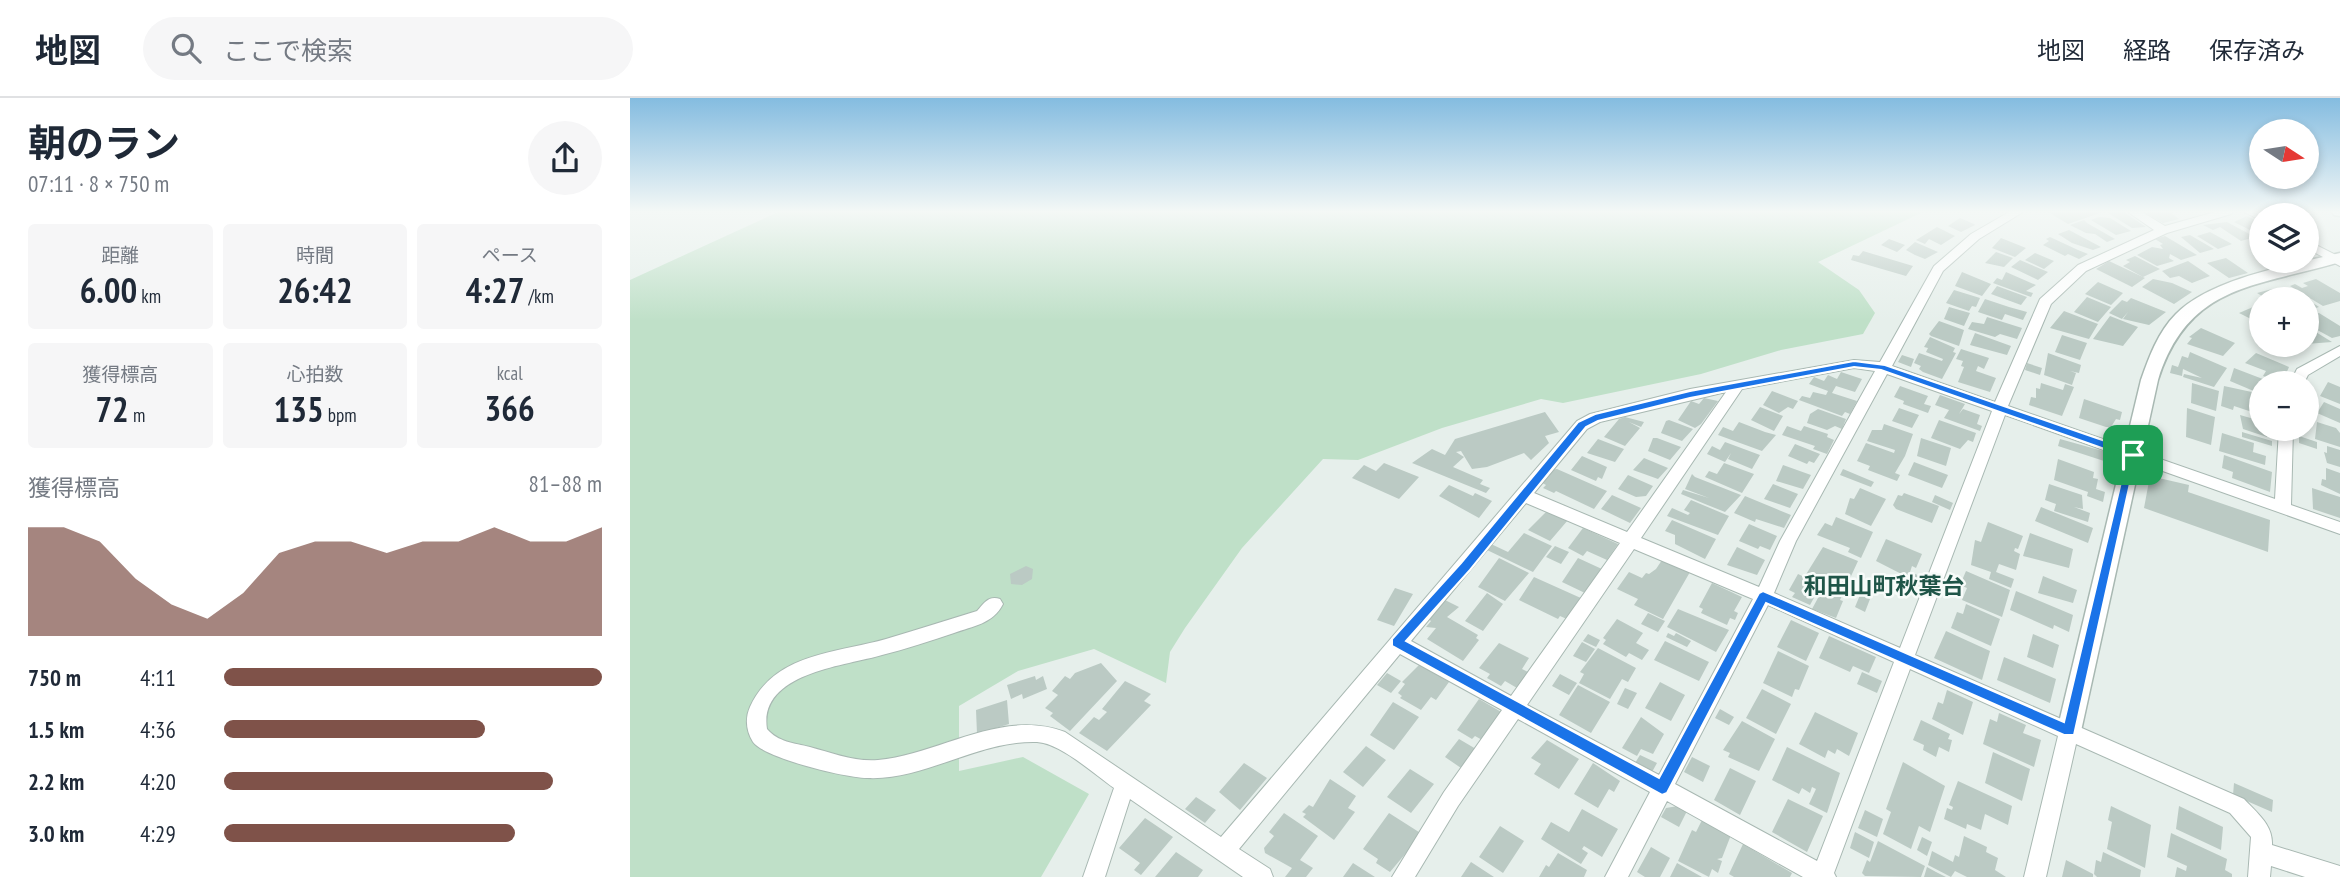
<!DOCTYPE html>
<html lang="ja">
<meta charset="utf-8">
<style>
:root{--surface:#fff;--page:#f6f6f7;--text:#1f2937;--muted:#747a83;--line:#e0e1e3;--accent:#7f5249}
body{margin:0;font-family:"PT Sans Narrow","Noto Sans JP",sans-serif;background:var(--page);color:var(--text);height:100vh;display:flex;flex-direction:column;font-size:26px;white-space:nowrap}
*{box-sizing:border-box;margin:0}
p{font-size:23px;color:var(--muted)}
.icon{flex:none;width:38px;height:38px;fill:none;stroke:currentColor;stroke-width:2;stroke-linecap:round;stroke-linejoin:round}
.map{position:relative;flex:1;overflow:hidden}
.sheet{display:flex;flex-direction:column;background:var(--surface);width:630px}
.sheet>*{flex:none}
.needle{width:46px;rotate:102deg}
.fabs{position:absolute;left:1619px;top:21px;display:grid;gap:14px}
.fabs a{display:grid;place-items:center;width:70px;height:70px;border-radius:50%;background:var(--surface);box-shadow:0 4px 10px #0003;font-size:35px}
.pin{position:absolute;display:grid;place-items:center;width:60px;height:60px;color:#fff;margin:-30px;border-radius:14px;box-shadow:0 4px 10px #0006}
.round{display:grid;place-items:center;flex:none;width:74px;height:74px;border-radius:37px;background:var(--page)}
.headline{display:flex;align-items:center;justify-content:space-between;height:119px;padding:0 28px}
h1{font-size:38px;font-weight:700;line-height:52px}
.metrics{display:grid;grid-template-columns:repeat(3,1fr);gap:10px;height:119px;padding:7px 28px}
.metrics div{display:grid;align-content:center;border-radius:7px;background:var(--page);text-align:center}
.metrics b{font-size:35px;font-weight:700}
.metrics small{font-size:19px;font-weight:400}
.metrics p{font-size:19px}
.chart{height:196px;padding:14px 28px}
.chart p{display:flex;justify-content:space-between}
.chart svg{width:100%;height:126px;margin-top:7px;fill:var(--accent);opacity:.7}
ul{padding:0 28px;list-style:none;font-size:23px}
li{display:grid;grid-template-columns:112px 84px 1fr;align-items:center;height:52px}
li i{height:18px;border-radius:9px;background:var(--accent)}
header{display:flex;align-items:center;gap:42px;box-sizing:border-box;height:98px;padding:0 35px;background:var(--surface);border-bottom:2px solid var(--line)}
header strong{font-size:33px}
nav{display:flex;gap:38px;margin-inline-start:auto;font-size:24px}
.search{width:490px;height:63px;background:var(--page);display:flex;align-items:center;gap:18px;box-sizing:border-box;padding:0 24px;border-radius:38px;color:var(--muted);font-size:26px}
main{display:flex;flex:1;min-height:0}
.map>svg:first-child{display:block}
</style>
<header>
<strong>地図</strong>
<div class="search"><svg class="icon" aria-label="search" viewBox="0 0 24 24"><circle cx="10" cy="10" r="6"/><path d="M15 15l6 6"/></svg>ここで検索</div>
<nav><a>地図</a><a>経路</a><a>保存済み</a></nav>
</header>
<main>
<section class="sheet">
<div class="headline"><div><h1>朝のラン</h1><p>07:11 · 8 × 750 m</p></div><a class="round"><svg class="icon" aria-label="share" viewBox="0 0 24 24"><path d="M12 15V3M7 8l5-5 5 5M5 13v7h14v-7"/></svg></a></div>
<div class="metrics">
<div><p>距離</p><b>6.00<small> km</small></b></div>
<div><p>時間</p><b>26:42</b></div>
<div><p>ペース</p><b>4:27<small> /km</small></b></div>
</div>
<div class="metrics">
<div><p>獲得標高</p><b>72<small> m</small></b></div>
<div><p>心拍数</p><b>135<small> bpm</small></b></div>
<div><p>kcal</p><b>366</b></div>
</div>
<div class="chart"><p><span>獲得標高</span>81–88 m</p>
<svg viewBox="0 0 160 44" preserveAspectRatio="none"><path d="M0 44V6L10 6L20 11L30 24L40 33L50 38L60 29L70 15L80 11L90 11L100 15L110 11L120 11L130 6L140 11L150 11L160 6V44z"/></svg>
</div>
<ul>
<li><b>750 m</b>4:11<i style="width:100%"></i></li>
<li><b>1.5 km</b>4:36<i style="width:69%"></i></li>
<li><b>2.2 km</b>4:20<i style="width:87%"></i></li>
<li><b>3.0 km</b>4:29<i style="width:77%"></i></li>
</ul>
</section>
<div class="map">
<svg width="1710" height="779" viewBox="0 0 1710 779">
<rect width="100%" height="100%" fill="#e6efeb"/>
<path fill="#bfe0c8" d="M148,114H1293L1188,164L1229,192L1245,215L1233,236L1151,252L1071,276L933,305L911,301L812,330L728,362L693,361L612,450L555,530L540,554L536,585L464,551L388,573L329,608V673L393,659L459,696L411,779H0V182Z"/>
<path fill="#bbcac4" d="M1418,114H1473L1438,126Z
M1483,114H1494L1516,129L1502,130L1478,115Z
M1521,114H1540L1549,121L1533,125L1515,115Z
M1617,118L1631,125V133L1626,135L1604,124Z
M1469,119L1480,120L1501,133L1486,137L1461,122Z
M1330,120L1344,126L1345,127L1331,134L1318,128Z
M1454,122L1457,125L1485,141L1477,144L1465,136L1456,135L1440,127Z
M1597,124L1625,139L1611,143L1590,129L1583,132L1573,127Z
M1307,129L1325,138L1311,147L1299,141L1295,146L1286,142Z
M1439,132L1471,149L1463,152L1442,145L1428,136Z
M1580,134L1602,146L1588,151L1567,138Z
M1560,137L1584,151L1570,155L1551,139Z
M1535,138L1567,157L1551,162L1540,156L1539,160L1544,163L1527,168L1507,157L1522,149L1533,151L1530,147L1533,146L1525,141Z
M1420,139L1448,152L1458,156L1449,161L1438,156L1435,158L1413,147L1419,143L1416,141Z
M1371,140L1396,150L1385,159L1362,150Z
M1259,141L1275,147L1267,154L1251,147Z
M1285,144L1308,154L1295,161L1285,157L1276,152Z
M1233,153L1283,168L1276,178L1221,162L1223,157L1229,158Z
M1366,154L1383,160L1374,169L1355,165Z
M1405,155L1424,163L1414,171L1395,162Z
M1505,158L1524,168L1530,171L1513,179L1493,168L1500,164L1496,162Z
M1596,160L1618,175L1599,180L1577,165Z
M1390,162L1418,174L1408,182L1381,169Z
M1479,163L1515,180L1502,189L1466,171Z
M1558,163L1580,178L1562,185L1549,178L1540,180L1532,173Z
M1332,174L1361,186L1352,198L1325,188Z
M1376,174L1406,187L1396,193L1403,195L1401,199L1363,185L1367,180L1372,182Z
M1523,181L1542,185L1562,194L1544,206L1512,189Z
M1686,181L1710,195V203L1693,208L1660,188L1665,186L1672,190L1678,188L1673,185Z
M1468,184L1493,195L1481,207L1455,196Z
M1367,188L1397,199L1391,207L1361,196Z
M1642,191L1648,195L1665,193L1689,209L1676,213V201H1637L1627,195Z
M1324,192L1350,200L1346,209L1342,208L1339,213L1316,205Z
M1457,199L1481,209L1468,224L1444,214Z
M1501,200L1536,214L1519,227L1493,221L1498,214L1492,221L1479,215L1492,202L1497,204Z
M1355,201L1379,209L1397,214L1393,222L1375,216L1372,222L1348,214Z
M1630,206L1631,226L1609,215Z
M1319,209L1340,215L1334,228L1314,221Z
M1434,213L1468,226L1459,241L1420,230Z
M1689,215L1710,228V238L1702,240L1680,228L1676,222L1681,221L1677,218Z
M1480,218L1508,229L1493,248L1463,241Z
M1357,219L1392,230L1387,241L1370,236L1365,239L1338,231L1342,224L1354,226Z
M1309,223L1334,232L1329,248L1301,238L1299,236Z
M1676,228L1702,244L1676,246Z
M1571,230L1605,245L1593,258L1557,246L1562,240L1559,239Z
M1345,235L1381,248L1377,257L1340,247Z
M1432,237L1457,245L1450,262L1425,254Z
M1300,239L1325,250L1323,254L1326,255L1312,281L1293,274L1289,271L1291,268L1284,265L1289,255L1312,263L1313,261L1296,254L1298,250L1294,249Z
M1646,247H1669L1671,248L1655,259L1640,251Z
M1331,251L1359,260L1354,271L1348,268L1346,273L1366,280L1360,294L1328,284L1334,269L1331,268L1333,263L1326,261Z
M1560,254L1597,270L1584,289L1553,279L1554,276L1572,280L1553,271L1552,278L1540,275L1542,267L1548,269L1552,258L1558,260Z
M1418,255L1451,267L1449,275L1440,273L1446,275L1442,287L1414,277Z
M1626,255L1659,269L1652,285L1633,278L1636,273L1615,265Z
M1272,257L1284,261L1281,269L1268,264Z
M1397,265L1412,270L1410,277L1395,272Z
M1604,270L1638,283L1631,285L1626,294L1600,283Z
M1211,274L1232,281L1225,294L1206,288L1202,295L1227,303L1220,316L1215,314L1212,318L1169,302L1172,298L1180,300L1183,294L1196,297L1198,293L1179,286L1184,279L1194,283L1198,277L1207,281Z
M1698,284L1710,289V306L1690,298Z
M1411,285L1433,292L1435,286L1444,289L1432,318L1399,307L1401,299L1406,300V290L1410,291Z
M1562,285L1589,293L1586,313L1561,305Z
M1270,288L1298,298L1294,306L1301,308L1298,315L1273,306L1274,303L1264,299Z
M1594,288L1631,296V317L1604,308L1603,312L1591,308Z
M1142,293L1168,303L1163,311L1158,309L1149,315L1133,307Z
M1310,297L1335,306L1329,316L1333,311L1350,317L1347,326L1352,328L1350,333L1314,320L1319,312L1305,307Z
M1074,300L1088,303L1071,326L1065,330L1048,322L1061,303L1069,306Z
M1454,301L1492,314L1490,322L1486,321L1481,329H1476L1449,320Z
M1694,304L1710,311V325L1687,315Z
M1130,309L1153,318L1144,333L1121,322Z
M1269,310L1289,317L1282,330L1262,323Z
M1557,310L1585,319L1581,347L1556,339Z
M1188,311L1216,321L1212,331L1205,328L1197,332L1177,325L1180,316Z
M915,314L929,334L915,338L919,345L901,362L894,355L857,369L842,371L831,353L826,354L834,359L823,369L853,382L850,386L860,390L856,395L782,365L802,351L815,357L825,341Z
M1610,317L1631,323V331H1638L1637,339L1613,331Z
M995,319L1014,324L1011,329L999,324L1010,330L995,348L974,339L989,321Z
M1309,322L1346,335L1343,344L1338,342L1330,351L1301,340Z
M1036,323L1039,322L1063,331L1052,343L1031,335Z
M1109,324L1135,334L1146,337L1132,353L1088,337L1093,329L1103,333Z
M1687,324L1706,330L1710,335V349L1685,341Z
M1254,326L1283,336L1275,358L1265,375L1270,377L1267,383L1238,372L1240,368L1227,363L1236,345L1264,355L1265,352L1237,343L1242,332H1252Z
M1157,328L1171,333L1174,328L1198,336L1197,339L1204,342L1197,356L1183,351L1185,348L1152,337Z
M1612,334L1642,343V348L1612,339Z
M1592,335L1624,345L1623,354L1636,358L1635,367L1589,353Z
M1669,338L1687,344V351L1669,345Z
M1023,340H1027L1051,349L1040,362L1018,353Z
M1291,340L1321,350L1316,368L1287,358Z
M968,341L994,351L985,364L957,355Z
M1430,341L1473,353L1474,363L1428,348Z
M1095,344L1130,357L1122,371L1098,361L1101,355L1095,364L1077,356L1082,348L1090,352Z
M1165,346L1190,356L1184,365L1179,363L1177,366L1158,358Z
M1697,348L1710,352V369L1697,365L1694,354L1697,355Z
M1594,357L1642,374L1640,394L1602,380L1603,374L1592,370Z
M952,358L977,369L972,381L968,379L966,383L941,372Z
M1014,360L1038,370L1028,381L1003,372Z
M1428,361L1464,374L1463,380L1468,381L1466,391L1475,394L1473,404L1457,398L1458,394L1424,382Z
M1284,364L1318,377L1312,390L1278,377Z
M754,365L789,379L769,401L722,380L734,367L746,373Z
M1094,365L1124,376L1112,395L1075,379L1079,373L1087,376Z
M1153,367L1181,377L1173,391L1146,383Z
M1696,370L1710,375V396L1691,387L1692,381L1696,382Z
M927,371L977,393L964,411L926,393L924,395L913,390L916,387L909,383L921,372Z
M1213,371L1244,384L1241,389L1210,377Z
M1062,376L1065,379L1111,397L1095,414L1075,406L1051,396L1053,392L1079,400L1055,391Z
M998,377L1023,388L1016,398L1006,399L988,391Z
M1520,378L1559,387L1558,394L1640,422L1638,454L1514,410Z
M1143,386L1168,396L1160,410L1134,401Z
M1419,386L1452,397L1453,411L1444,409L1460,415L1458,424L1424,413L1426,406L1415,402Z
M819,387L843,398L845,395L862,403L849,420L809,398Z
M1230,390L1256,401L1241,428L1215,416L1220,400L1224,401Z
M1682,390L1710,399V420L1683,411Z
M1274,395L1309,408L1302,425L1266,411L1263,407L1268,397L1272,398Z
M982,397L1011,410L1000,425L971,411Z
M1305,397L1323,405L1320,412L1302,404Z
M1115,398L1161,417L1154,430L1126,421L1125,424L1104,415Z
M1061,402L1099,418L1088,437L1037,418L1042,410L1058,417L1060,415L1054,412Z
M1411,409L1463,430L1458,445L1405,423Z
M918,412L938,422L920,443L898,432Z
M1206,419L1243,434L1231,460L1218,454L1220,450L1187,437L1195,425L1202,428Z
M1042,422L1086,441L1075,461L1045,446V437L1035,433Z
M1358,424L1393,438L1388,451L1385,450L1384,453L1390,456L1386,472L1369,466L1366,474L1384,481L1381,490L1359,481L1361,474L1341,467L1345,442L1351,444Z
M1119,426L1147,438L1140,452L1130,448L1128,451L1109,443Z
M953,430L988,446L977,462L957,453L953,458L938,450Z
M894,435L922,448L903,474L857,452L861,446L878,454Z
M1400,435L1443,451L1439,470L1393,458Z
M1256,441L1292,456L1286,470L1282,468L1280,474L1293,479L1291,486L1246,463Z
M925,448L939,454L931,466L916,459Z
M1107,449L1135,462L1127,477L1097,467Z
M1193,449L1228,463L1210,502L1213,503L1206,520L1182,511L1195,487L1175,478Z
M869,460L899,475L875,503L848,489Z
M948,460L974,472L957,496L932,484Z
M1032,462L1060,474L1033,521L1004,507L1008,501L987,491L999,474L1012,480L1016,475L1019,476L1026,471Z
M396,468L403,471L402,481L392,487L381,486L380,476Z
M1336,473L1380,492L1372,519L1332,502L1337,490L1330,487Z
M1168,476L1191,487L1180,507L1162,499L1165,495L1159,492Z
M1413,478L1447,492L1443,505L1408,495Z
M904,479L953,501L939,522L930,518L928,521L889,502Z
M1082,485L1112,499L1104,513L1108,515L1105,522L1100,520L1097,527L1071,515L1073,511L1069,509Z
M765,490L783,496L764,528L747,522Z
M1386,493L1443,517L1439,534L1424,527L1423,531L1380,512Z
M857,495L873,506L853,533L835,523Z
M1230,497L1240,501L1235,514L1225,509Z
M815,502L829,509L817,519L848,537L846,540L849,542L833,563L797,541L806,530L796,529L801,523L797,520Z
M1336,506L1370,521L1361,548L1321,530L1327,514L1333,516Z
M1048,511L1099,532L1086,554L1037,529Z
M1018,515L1035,523L1028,534L1011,526Z
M987,521L1013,535L1006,545L1019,552L1012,562L999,555L996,559L973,546L976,542L973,540Z
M1161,522L1189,535L1176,563L1147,549Z
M1316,533L1360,553L1352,582L1304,560Z
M1038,535L1044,538L1046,535L1061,543L1057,549L1036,539Z
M958,536L970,542L966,549L953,543Z
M1403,536L1429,547L1423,570L1397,559Z
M1199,538L1246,559L1239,575L1223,568L1220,574L1189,560Z
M1035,543L1079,564L1069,583L1024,562Z
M952,544L965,551L956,564L943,558Z
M869,545L899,560L892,571L898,574L887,590L875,583L871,588L857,580L860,576L849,570Z
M968,550L1006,570L998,584L992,581L980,601L949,585L954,576L950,574Z
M1148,553L1179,568L1169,592L1165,591L1162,599L1133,585Z
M1374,559L1426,581L1420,605L1367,582Z
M471,565L487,583L440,633L420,618L423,615L415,610L428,597L422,593L435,578L440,581L445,575Z
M790,566L819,584L806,602L801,599L791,612L770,600L772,598L768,595L775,586L772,584Z
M1232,574L1252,583L1247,595L1227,586Z
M757,575L771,583L761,595L747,587Z
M930,576L947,585L939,597L922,588Z
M405,578L406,582L413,578L417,591L393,601L392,596L381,601L377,587Z
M495,583L521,596L514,603L521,607L477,653L449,635L464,619L469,622L477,614L472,611Z
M1030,584L1055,597L1041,623L1015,610Z
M948,587L980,604L961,635L929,617Z
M995,590L1007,595L998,611L987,606Z
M1132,591L1161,606L1146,636L1116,620Z
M1317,592L1343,604L1333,637L1302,621L1308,604L1313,606Z
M849,601L873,615L854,643L845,638L842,641L827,632Z
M377,602L379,626L347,636L346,612Z
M763,604L789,619L764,652L740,637Z
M1090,611L1104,619L1099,627L1085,620Z
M1185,614L1228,635L1219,658L1207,651L1205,656L1198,652L1195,660L1169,646Z
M1369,615L1396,627L1393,635L1411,642L1404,669L1353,646L1360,621L1367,624Z
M1011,619L1034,636L1023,656L1011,651L1007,658L992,650Z
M1291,622L1320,636L1318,641L1322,642L1319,654L1309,649L1306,659L1293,652L1294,647L1283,642Z
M1112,623L1145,641L1129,673L1098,659L1100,655L1093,652Z
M829,641L846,651L831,670L815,659Z
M917,642L949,661L929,691L904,676L911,666L901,660Z
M736,648L756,662L733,689L713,674Z
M1157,649L1210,675L1197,715L1179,706L1186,691L1182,689L1180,695L1172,690L1169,696L1142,682Z
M1363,654L1400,671L1392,703L1355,685Z
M1010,657L1027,665L1022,674L1005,665Z
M1062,659L1080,668L1073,684L1054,674Z
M1273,664L1315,688L1300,734L1289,728L1281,751L1253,736L1261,714L1256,711Z
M614,665L637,680L610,712L589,694Z
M963,665L990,683L984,694L979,691L968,710L944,696Z
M1100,670L1126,683L1110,717L1084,702Z
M780,671L804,686L781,715L757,699Z
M700,681L726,698L718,710L725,714L704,742L673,719L676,716L672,714L679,707L683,709Z
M1328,683L1382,708L1378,727L1355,716L1351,732L1337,726L1336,731L1314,721L1317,710L1322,712L1323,709L1319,707Z
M1604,685L1643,702L1642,714L1603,697Z
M566,699L586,712L575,725L555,711Z
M1158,701L1193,718L1177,754L1142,734Z
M1048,708L1057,713L1049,729L1031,719L1036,710Z
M1481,708L1521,727L1515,770L1477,751L1482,724L1478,722Z
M1549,708L1593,729L1591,752L1546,731Z
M952,711L988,731L972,759L954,748L952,751L958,755L951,766L911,741L921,724L939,734Z
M1235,712L1253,721L1247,739L1228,730Z
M654,715L688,738L670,762L683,770L676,779H655L662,770L635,755L634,750L644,738L639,734Z
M759,715L792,736L760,774L746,765L748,761L733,751Z
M515,720L543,739L511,777L504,772L510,765L489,750Z
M1072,722L1101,737L1092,760L1087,761L1092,763L1088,775L1082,771L1079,779L1048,763L1062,732L1066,734Z
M870,728L894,743L873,775L849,759Z
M1225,734L1244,744L1239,760L1220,750Z
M1541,735L1597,761L1595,772L1602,776V779H1545L1547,769L1556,773L1557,768L1537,759Z
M1334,738L1357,749L1356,754L1368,760L1365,772L1376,779H1337L1325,773L1321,779L1298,767L1302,753L1323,764L1325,757L1329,759Z
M1292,739L1302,744L1297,758L1287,752Z
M1248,743L1295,768L1291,779L1235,778L1232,775L1237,762L1240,764Z
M1113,746L1162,775L1160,779H1104L1099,776Z
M1021,749L1040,760L1030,779H1015L1007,774Z
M546,754L573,772L568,779H525Z
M1473,754L1511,772L1510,779H1467L1464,776L1466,762L1471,764Z
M928,755L957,772L954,779H909L916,767L919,769Z
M1436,762L1463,776V779H1432Z
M841,764L864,779H831Z
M723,765L745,779H713Z
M1047,765L1072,779H1040Z
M1297,769L1306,774L1316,779H1294Z"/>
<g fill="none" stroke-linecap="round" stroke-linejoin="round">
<defs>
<path id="minor" d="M1379,114H1393L1349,141L1313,173L1262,268L1365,304L1410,201L1448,167L1524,132L1498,114H1512L1535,128L1585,114H1603L1601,116L1537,135L1456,173L1421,206L1378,308L1645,401L1649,331H1663L1661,407L1710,424V436L1375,317L1285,557L1614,701C1628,716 1643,727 1642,747L1710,768V779H1675L1641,768L1640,779H1618L1621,739L1600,715L1446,646L1416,779H1394L1428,638L1280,571L1204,775L1206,779H1173L1037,703L998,779H975L1020,694L888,621L828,708L785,779H762L814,694L872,612L770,556L609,751L640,771L643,779H613L500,701L475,779H453L484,690C464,676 430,645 407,644C348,642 294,683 237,680C216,680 134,660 123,644C116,633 115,620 120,609C144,555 207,555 256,541C287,532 317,522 347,513C354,505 359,497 370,501L373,506C363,526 343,528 324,535C300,543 276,551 252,557C215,568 128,575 137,631C148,644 164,645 180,649C202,655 225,664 248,662C310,656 372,610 435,634L591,739L947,323L960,316L1060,291L1224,262L1250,264L1304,168L1341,136ZM1224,270L1245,273L1150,443L1129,489L1011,440L1112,291ZM1257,276L1362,313L1270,550L1144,495L1166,443ZM1096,294L997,434L904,395L957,331L970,324ZM896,405L990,445L881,598L781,543ZM1004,451L1123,501L1029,677L897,607ZM1138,507L1264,564L1187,763L1045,686Z
M1614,114H1629L1636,117H1631V122Z
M1676,142L1710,159V168L1676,150Z
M1710,248V258L1678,277L1674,285H1660L1667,271Z"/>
<path id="tertiary" d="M1702,114H1710V118L1704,117Z
M1710,155V164C1626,189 1558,186 1528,282L1451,633L1447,641L1439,644L1431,641L1427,633L1511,282C1519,259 1528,234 1546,216C1582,180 1661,167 1710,155Z"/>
</defs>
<use href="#minor" stroke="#a8b8b2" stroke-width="2"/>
<use href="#tertiary" stroke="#a8b8b2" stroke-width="3"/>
<use href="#minor" fill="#fff" fill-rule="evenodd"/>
<use href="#tertiary" fill="#fff" fill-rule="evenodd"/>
</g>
<linearGradient id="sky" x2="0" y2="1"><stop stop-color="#84bce0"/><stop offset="0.51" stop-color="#f4f8f6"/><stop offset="1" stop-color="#f4f8f6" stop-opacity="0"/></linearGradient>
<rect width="1710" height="223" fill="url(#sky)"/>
<path fill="#1a73e8" stroke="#fff" stroke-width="2" fill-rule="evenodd" d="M1224,263L1255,267L1507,354L1444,637H1434L1136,505L1037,695L1032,697L762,548V541L831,465L948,324L965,316L1060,293ZM1224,269L1251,272L1497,359L1434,624L1133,493L1129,495L1029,680L776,543L840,472L956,329L968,323L1060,300Z"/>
<g text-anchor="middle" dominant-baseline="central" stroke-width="5" stroke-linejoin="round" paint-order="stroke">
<g font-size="23" font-weight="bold" fill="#1f5548" stroke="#f7fbf9">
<text x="1254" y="487">和田山町秋葉台</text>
</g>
</g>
</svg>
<div class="fabs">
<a><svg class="needle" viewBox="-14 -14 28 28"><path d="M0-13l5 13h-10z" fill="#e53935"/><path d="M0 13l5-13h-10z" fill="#747a83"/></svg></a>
<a><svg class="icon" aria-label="layers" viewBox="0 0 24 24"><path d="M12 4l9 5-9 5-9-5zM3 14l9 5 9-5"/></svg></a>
<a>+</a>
<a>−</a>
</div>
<div class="pin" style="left:1503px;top:357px;background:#1e9e55"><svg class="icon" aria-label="arrive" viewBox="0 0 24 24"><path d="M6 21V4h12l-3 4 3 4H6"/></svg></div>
</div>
</main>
